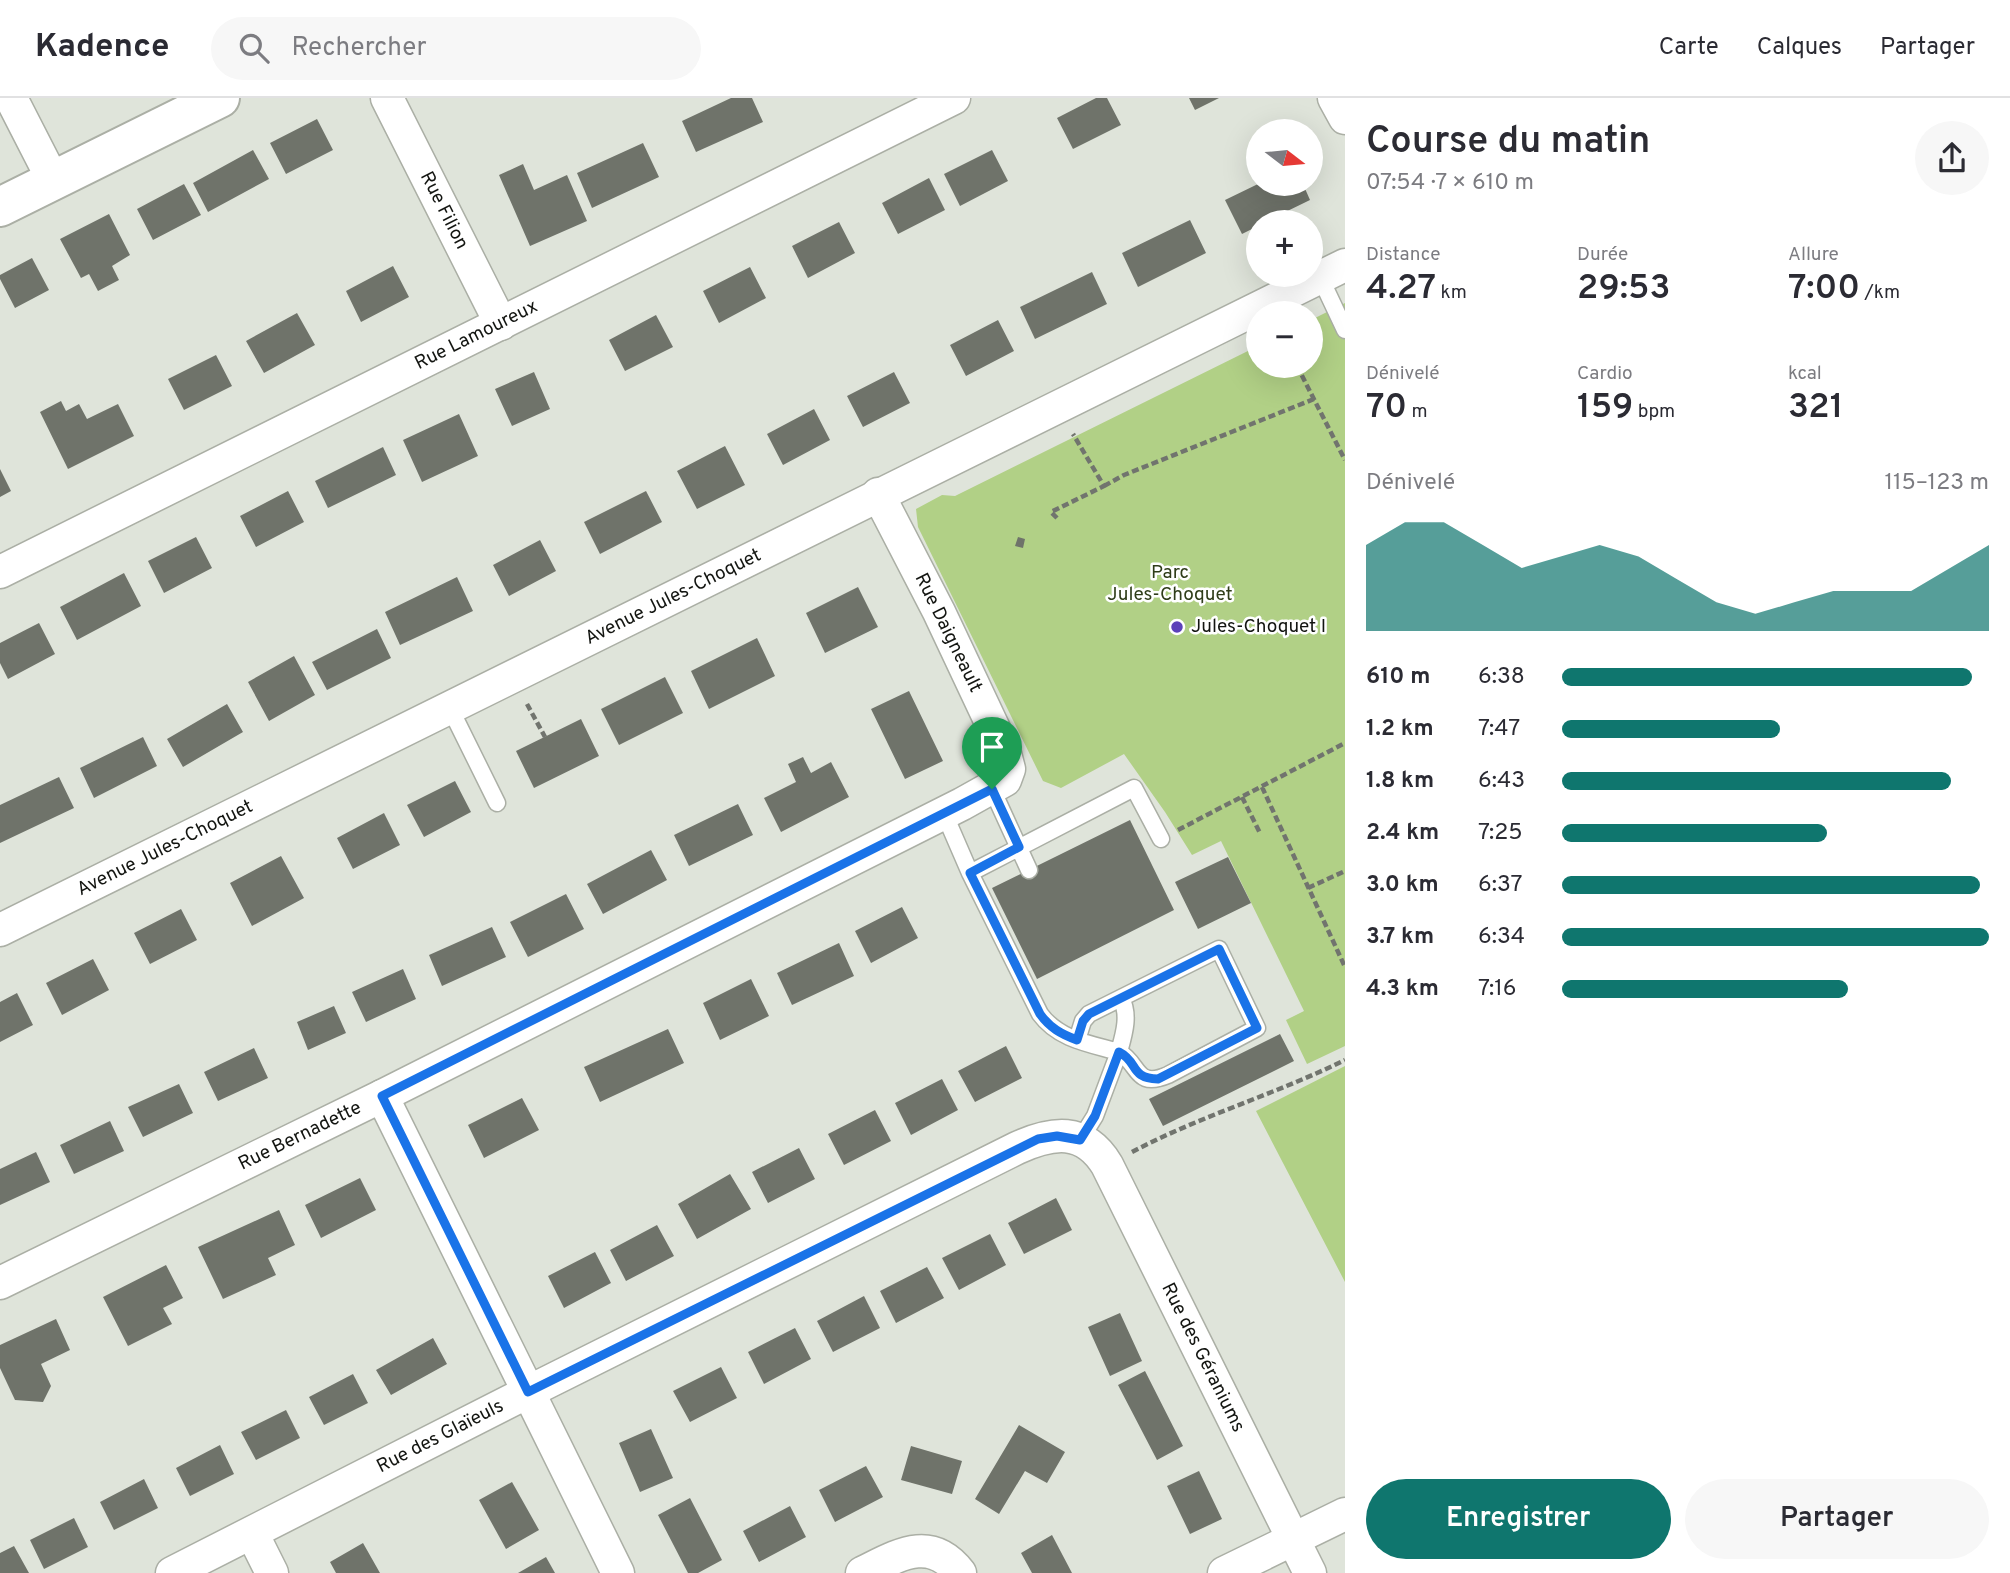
<!DOCTYPE html>
<html lang="fr">
<meta charset="utf-8">
<style>
:root{--surface:#fff;--page:#f7f7f7;--text:#2b2b33;--muted:#7c7c81;--line:#e1e1e2;--accent:#0f766e}
body{margin:0;font-family:Overpass,sans-serif;background:var(--page);color:var(--text);height:100vh;display:flex;flex-direction:column;font-size:26px;white-space:nowrap}
*{box-sizing:border-box;margin:0}
p{font-size:23px;color:var(--muted)}
.icon{flex:none;width:38px;height:38px;fill:none;stroke:currentColor;stroke-width:2;stroke-linecap:round;stroke-linejoin:round}
.map{position:relative;flex:1;overflow:hidden}
.drawer{display:flex;flex-direction:column;background:var(--surface);width:665px}
.drawer>*{flex:none}
.needle{width:46px;rotate:106deg}
.buttons{position:absolute;left:1246px;top:21px;display:grid;gap:14px}
.buttons a{display:grid;place-items:center;width:77px;height:77px;border-radius:50%;background:var(--surface);box-shadow:0 7px 28px #0002;font-size:35px}
.pin{position:absolute;display:grid;place-items:center;width:60px;height:60px;color:#fff;margin:-72px -30px;border-radius:50% 50% 50% 0;rotate:-45deg;box-shadow:0 0 7px #0007}
.pin .icon{rotate:45deg}
.round{display:grid;place-items:center;flex:none;width:74px;height:74px;border-radius:37px;background:var(--page)}
.head{display:flex;align-items:center;justify-content:space-between;height:119px;padding:0 21px}
h1{font-size:38px;font-weight:600;line-height:52px}
.figures{display:grid;grid-template-columns:repeat(3,1fr);gap:10px;height:119px;padding:7px 21px}
.figures div{display:grid;align-content:center}
.figures b{font-size:35px;font-weight:600}
.figures small{font-size:19px;font-weight:400}
.figures p{font-size:19px}
.chart{height:196px;padding:14px 21px}
.chart p{display:flex;justify-content:space-between}
.chart svg{width:100%;height:126px;margin-top:7px;fill:var(--accent);opacity:.7}
.primary-button{display:flex;gap:14px;margin-top:auto;padding:14px 21px}
.primary-button a{flex:1;height:80px;border-radius:42px;background:var(--accent);color:#fff;font-size:28px;font-weight:600;line-height:80px;text-align:center}
.primary-button a+a{background:var(--page);color:var(--text)}
ul{padding:0 21px;list-style:none;font-size:23px}
li{display:grid;grid-template-columns:112px 84px 1fr;align-items:center;height:52px}
li i{height:18px;border-radius:9px;background:var(--accent)}
header{display:flex;align-items:center;gap:42px;box-sizing:border-box;height:98px;padding:0 35px;background:var(--surface);border-bottom:2px solid var(--line)}
header strong{font-size:33px}
nav{display:flex;gap:38px;margin-inline-start:auto;font-size:24px}
.search{width:490px;height:63px;background:var(--page);display:flex;align-items:center;gap:18px;box-sizing:border-box;padding:0 24px;border-radius:38px;color:var(--muted);font-size:26px}
main{display:flex;flex:1;min-height:0}
.map>svg:first-child{display:block}
</style>
<header>
<strong>Kadence</strong>
<div class="search"><svg class="icon" aria-label="search" viewBox="0 0 24 24"><circle cx="10" cy="10" r="6"/><path d="M15 15l6 6"/></svg>Rechercher</div>
<nav><a>Carte</a><a>Calques</a><a>Partager</a></nav>
</header>
<main>
<div class="map">
<svg width="1345" height="1475" viewBox="0 0 1345 1475">
<rect width="100%" height="100%" fill="#dfe4da"/>
<path fill="#b1d086" d="M1345,205V948L1307,966L1286,922L1304,913L1221,743L1192,757L1165,714L1124,656L1061,690L1043,683L918,429L916,411L942,397L955,398L1258,248V268H1311V222Z
M1345,968V1184L1256,1013Z"/>
<path fill="#6f736a" d="M731,0H752L763,24L696,54L682,23Z
M1096,0H1107L1121,27L1073,51L1057,20Z
M1189,0H1219L1195,12Z
M317,21L333,52L286,76L270,45Z
M643,45L659,79L592,110L577,75Z
M253,52L269,81L208,114L193,85Z
M992,52L1008,83L960,108L944,76Z
M523,66L534,92L567,77L587,123L530,148L499,77Z
M929,80L945,112L898,136L882,105Z
M184,86L201,117L153,142L137,111Z
M1258,86H1303L1310,102L1265,124H1258V128L1242,136L1225,102Z
M109,116L130,157L112,168L119,182L98,193L89,176L81,180L60,141Z
M1190,122L1206,155L1138,189L1122,155Z
M839,124L855,155L808,180L792,148Z
M32,160L49,192L15,210L0,181V177Z
M393,168L409,199L361,224L346,193Z
M750,169L766,200L719,225L703,193Z
M1092,174L1107,206L1035,241L1020,209Z
M297,215L315,247L264,275L246,243Z
M656,217L673,249L625,273L609,242Z
M998,222L1014,253L966,278L950,247Z
M216,257L232,288L184,312L168,281Z
M534,274L550,311L512,328L495,291Z
M894,274L910,305L863,329L847,298Z
M61,303L66,313L79,306L87,321L118,306L134,338L68,371L40,314Z
M814,311L830,342L783,367L767,336Z
M459,316L478,358L422,384L403,342Z
M725,348L745,387L697,411L677,373Z
M383,349L396,377L328,410L315,383Z
M0,371L11,393L0,399Z
M288,393L304,424L256,449L240,418Z
M646,393L662,424L600,456L584,424Z
M196,439L212,470L164,495L148,463Z
M1018,439L1025,441L1023,450L1015,448Z
M540,442L556,473L509,498L493,467Z
M124,475L141,508L77,542L60,509Z
M457,479L473,513L400,547L385,514Z
M858,489L878,529L825,555L806,515Z
M39,525L55,556L8,581L0,565V545Z
M377,531L391,560L327,592L312,564Z
M757,540L775,578L709,611L691,573Z
M294,558L315,597L269,623L248,584Z
M665,579L683,615L619,647L601,611Z
M909,593L943,663L905,681L871,611Z
M227,606L243,634L183,669L167,641Z
M581,621L599,658L534,690L516,653Z
M143,639L157,668L94,700L80,670Z
M803,659L811,675L831,664L849,699L781,734L764,700L796,684L788,666Z
M59,679L74,710L0,745V707Z
M455,683L471,714L424,739L407,707Z
M738,706L753,737L689,768L674,737Z
M384,715L400,747L353,771L337,740Z
M1130,722L1174,812L1037,881L992,790Z
M651,752L667,782L603,816L587,786Z
M281,758L304,800L252,828L230,785Z
M1228,759L1251,805L1198,831L1175,784Z
M566,796L584,831L528,859L510,824Z
M902,809L918,840L871,865L855,833Z
M181,811L197,842L150,866L134,835Z
M492,829L506,859L442,888L429,857Z
M839,845L854,878L792,907L777,875Z
M93,861L109,892L62,917L46,885Z
M403,871L416,901L366,924L352,894Z
M751,881L769,918L720,942L703,905Z
M17,895L33,927L0,944V904Z
M334,908L346,935L308,952L297,924Z
M668,931L684,965L600,1004L584,969Z
M1280,936L1294,963L1163,1028L1149,1001Z
M1006,948L1022,980L975,1004L958,973Z
M254,950L268,980L218,1003L204,974Z
M942,981L958,1012L911,1037L895,1005Z
M179,986L193,1015L143,1039L128,1009Z
M522,1000L539,1032L484,1060L468,1027Z
M875,1012L891,1043L844,1067L828,1036Z
M110,1023L124,1053L74,1076L60,1047Z
M799,1050L815,1081L768,1105L752,1074Z
M36,1054L50,1084L0,1107V1071Z
M730,1076L751,1111L697,1141L678,1106Z
M360,1080L376,1112L321,1140L305,1107Z
M1056,1100L1072,1132L1024,1156L1008,1125Z
M279,1112L295,1147L268,1160L276,1177L223,1201L198,1149Z
M657,1127L674,1158L626,1183L610,1152Z
M990,1136L1006,1167L959,1192L942,1160Z
M595,1154L611,1185L564,1210L548,1178Z
M166,1167L183,1200L163,1210L172,1226L128,1248L103,1199Z
M927,1169L944,1200L896,1225L880,1193Z
M864,1198L880,1230L833,1254L817,1223Z
M1120,1215L1142,1263L1110,1278L1088,1229Z
M56,1221L70,1252L41,1266L51,1288L43,1304L15,1302L0,1270V1247Z
M795,1230L811,1261L764,1286L748,1254Z
M433,1240L447,1266L391,1297L376,1272Z
M721,1269L737,1300L690,1324L673,1293Z
M1145,1273L1183,1348L1157,1362L1118,1287Z
M353,1276L368,1305L324,1327L309,1299Z
M286,1312L300,1340L256,1362L241,1334Z
M1019,1327L1065,1354L1047,1385L1025,1373L999,1416L975,1401Z
M651,1331L673,1380L640,1394L619,1345Z
M220,1347L234,1376L190,1398L176,1370Z
M911,1348L962,1363L952,1396L901,1382Z
M866,1368L883,1399L835,1424L819,1392Z
M1199,1373L1222,1421L1190,1436L1167,1388Z
M144,1381L158,1410L114,1432L100,1404Z
M512,1384L539,1432L506,1451L479,1402Z
M690,1400L722,1462L698,1475H688L658,1417Z
M790,1408L806,1439L759,1464L743,1433Z
M74,1420L88,1449L44,1471L30,1442Z
M1052,1437L1072,1475H1032L1021,1455Z
M363,1445L380,1475H336L330,1464Z
M14,1448L29,1475H0V1455Z
M546,1459L555,1475H518Z"/>
<g fill="none" stroke-linecap="round" stroke-linejoin="round">
<defs>
<path id="lane" d="M1320,179L1345,232
M450,610L497,705
M992,691L1029,772
M944,715L970,775L1040,916C1059,942 1091,946 1119,954L1095,1018L1080,1042
M970,775L1134,690L1161,741
M1077,942L1083,923L1089,916L1219,851L1257,930L1168,977C1135,991 1140,966 1119,954C1124,936 1130,917 1121,900"/>
<g id="street">
<path d="M11,0L53,82"/>
<path id="s1" d="M387,0L501,226"/>
<path d="M1334,0L1345,20"/>
<path id="s2" d="M0,474L954,0"/>
<path id="s3" d="M0,832L1345,167"/>
<path d="M382,998L618,1475"/>
<path id="s4" d="M0,1185L382,998L962,706L1005,682L1009,671L1004,652L939,514L878,396"/>
<path d="M252,1435L272,1475"/>
<path id="s5" d="M172,1475L528,1294L1017,1050C1052,1034 1084,1029 1107,1067L1310,1475"/>
<path d="M862,1475C897,1458 930,1436 960,1475"/>
<path d="M1224,1475L1345,1416"/>
</g>
<path id="secondary" d="M0,109L220,0"/>
</defs>
<use href="#lane" stroke="#abafa5" stroke-width="19"/>
<use href="#street" stroke="#abafa5" stroke-width="35"/>
<use href="#secondary" stroke="#abafa5" stroke-width="42"/>
<path stroke="#71746e" stroke-width="4.5" stroke-dasharray="7 3.5" stroke-linecap="butt" d="M1297,268L1345,362
M1104,388L1124,377L1314,301
M1057,420L1051,414L1104,388L1073,336
M527,606L545,639
M1262,689L1345,869
M1242,699L1260,735
M1178,732L1345,645
M1308,790L1345,773
M1132,1054C1200,1018 1276,996 1345,962"/>
<use href="#lane" stroke="#fff" stroke-width="16"/>
<use href="#street" stroke="#fff" stroke-width="32"/>
<use href="#secondary" stroke="#fff" stroke-width="38"/>
</g>
<g fill="none" stroke-linecap="round" stroke-linejoin="round">
<defs>
<path id="route" d="M992,691L1019,749L970,775L1040,916C1050,930 1061,936 1077,942L1083,923L1089,916L1219,851L1257,930L1158,981C1129,980 1139,964 1119,954L1095,1018L1080,1042L1057,1038L1038,1041L528,1294L382,998Z"/>
</defs>
<use href="#route" stroke="#fff" stroke-width="14"/>
<use href="#route" stroke="#1a73e8" stroke-width="9"/>
</g>
<circle fill="#5c41b9" stroke="#fff" stroke-width="2.5" cx="1177" cy="529" r="7"/>
<g text-anchor="middle" dominant-baseline="central" stroke-width="5" stroke-linejoin="round" paint-order="stroke">
<g font-size="19" fill="#131511" stroke="#fff">
<text stroke="none"><textPath href="#s1" startOffset="126">Rue Filion</textPath></text>
<text stroke="none"><textPath href="#s2" startOffset="532">Rue Lamoureux</textPath></text>
<text stroke="none"><textPath href="#s3" startOffset="751">Avenue Jules-Choquet</textPath></text>
<text transform="translate(948 535) rotate(64)">Rue Daigneault</text>
<text stroke="none"><textPath href="#s3" startOffset="184">Avenue Jules-Choquet</textPath></text>
<text stroke="none"><textPath href="#s4" startOffset="334">Rue Bernadette</textPath></text>
<text stroke="none"><textPath href="#s5" startOffset="1264">Rue des Géraniums</textPath></text>
<text stroke="none"><textPath href="#s5" startOffset="301">Rue des Glaïeuls</textPath></text>
</g>
<g font-size="19" fill="#2f3d19" stroke="#fff">
<text x="1170" y="475">Parc<tspan x="1170" dy="22">Jules-Choquet</tspan></text>
</g>
<g font-size="19" fill="#131511" stroke="#fff" text-anchor="start">
<text x="1191" y="529">Jules-Choquet I</text>
</g>
</g>
</svg>
<div class="buttons">
<a><svg class="needle" viewBox="-14 -14 28 28"><path d="M0-13l5 13h-10z" fill="#e53935"/><path d="M0 13l5-13h-10z" fill="#7c7c81"/></svg></a>
<a>+</a>
<a>−</a>
</div>
<div class="pin" style="left:992px;top:691px;background:#1e9e55"><svg class="icon" aria-label="arrive" viewBox="0 0 24 24"><path d="M6 21V4h12l-3 4 3 4H6"/></svg></div>
</div>
<section class="drawer">
<div class="head"><div><h1>Course du matin</h1><p>07:54 · 7 × 610 m</p></div><a class="round"><svg class="icon" aria-label="share" viewBox="0 0 24 24"><path d="M12 15V3M7 8l5-5 5 5M5 13v7h14v-7"/></svg></a></div>
<div class="figures">
<div><p>Distance</p><b>4.27<small> km</small></b></div>
<div><p>Durée</p><b>29:53</b></div>
<div><p>Allure</p><b>7:00<small> /km</small></b></div>
</div>
<div class="figures">
<div><p>Dénivelé</p><b>70<small> m</small></b></div>
<div><p>Cardio</p><b>159<small> bpm</small></b></div>
<div><p>kcal</p><b>321</b></div>
</div>
<div class="chart"><p><span>Dénivelé</span>115–123 m</p>
<svg viewBox="0 0 160 44" preserveAspectRatio="none"><path d="M0 44V14L10 6L20 6L30 14L40 22L50 18L60 14L70 18L80 26L90 34L100 38L110 34L120 30L130 30L140 30L150 22L160 14V44z"/></svg>
</div>
<ul>
<li><b>610 m</b>6:38<i style="width:96%"></i></li>
<li><b>1.2 km</b>7:47<i style="width:51%"></i></li>
<li><b>1.8 km</b>6:43<i style="width:91%"></i></li>
<li><b>2.4 km</b>7:25<i style="width:62%"></i></li>
<li><b>3.0 km</b>6:37<i style="width:98%"></i></li>
<li><b>3.7 km</b>6:34<i style="width:100%"></i></li>
<li><b>4.3 km</b>7:16<i style="width:67%"></i></li>
</ul>
<div class="primary-button"><a>Enregistrer</a><a>Partager</a></div>
</section>
</main>
